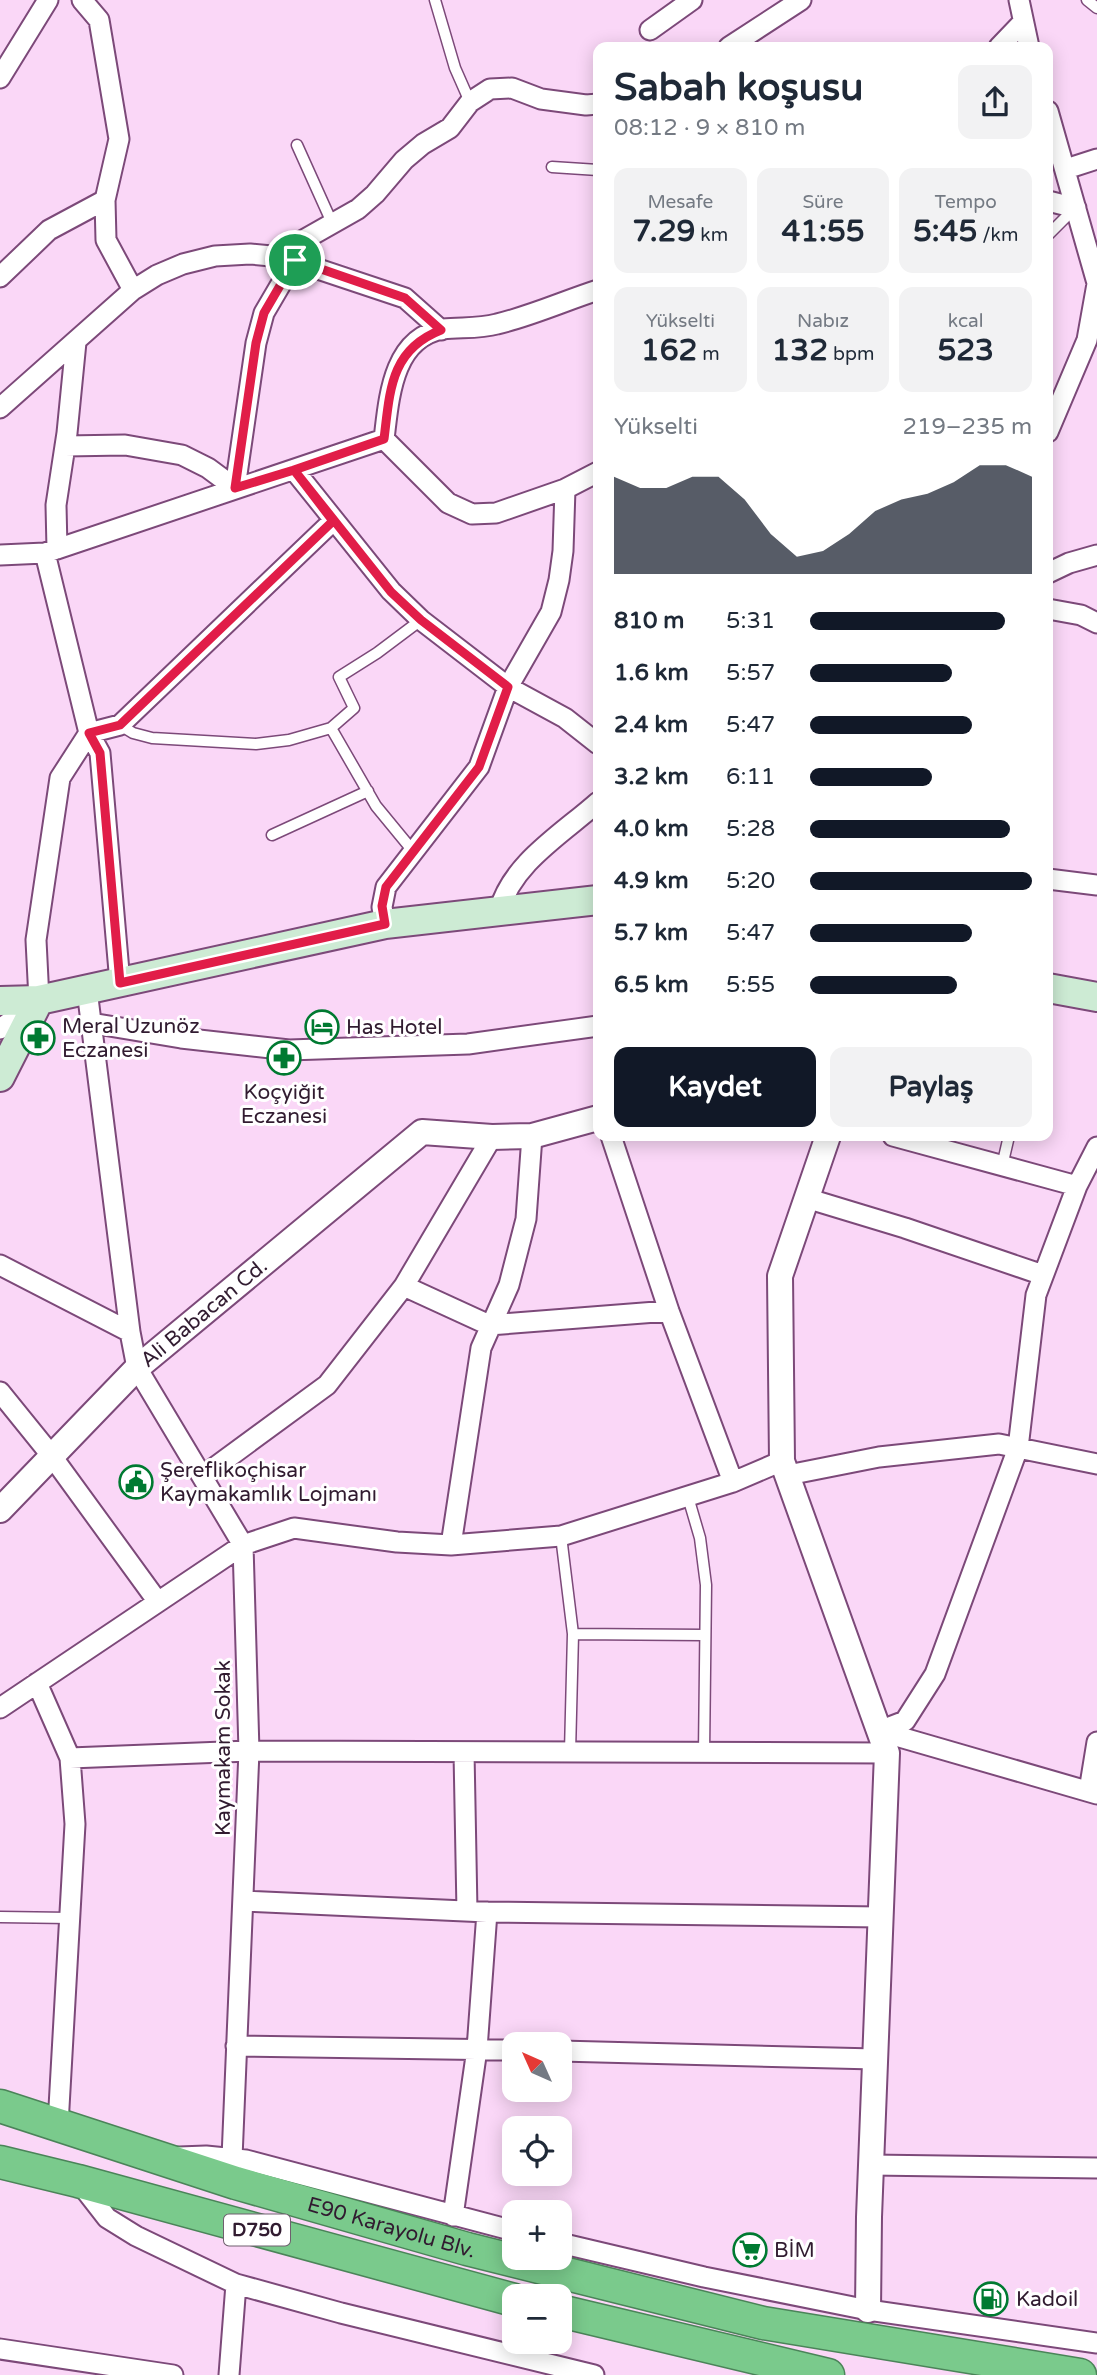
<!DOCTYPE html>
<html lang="tr">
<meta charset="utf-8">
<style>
:root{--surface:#fff;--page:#f2f2f3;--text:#1f2937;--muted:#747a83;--accent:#111827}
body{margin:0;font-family:"Varela Round",sans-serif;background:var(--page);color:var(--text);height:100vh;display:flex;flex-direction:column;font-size:26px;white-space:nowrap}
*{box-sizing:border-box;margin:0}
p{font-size:23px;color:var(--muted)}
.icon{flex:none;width:38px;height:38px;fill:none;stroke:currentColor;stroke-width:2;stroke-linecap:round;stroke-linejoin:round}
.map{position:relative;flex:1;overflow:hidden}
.drawer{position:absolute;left:593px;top:42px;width:460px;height:1099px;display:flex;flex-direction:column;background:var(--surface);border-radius:14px;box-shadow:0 4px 18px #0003}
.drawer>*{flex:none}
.needle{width:46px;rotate:315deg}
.buttons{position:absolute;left:502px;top:2032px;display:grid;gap:14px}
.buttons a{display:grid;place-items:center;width:70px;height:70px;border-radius:14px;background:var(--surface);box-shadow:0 4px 18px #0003;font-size:35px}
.pin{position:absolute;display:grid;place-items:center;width:60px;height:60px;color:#fff;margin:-30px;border:4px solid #fff;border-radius:50%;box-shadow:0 2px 7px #0007}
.round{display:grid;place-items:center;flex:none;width:74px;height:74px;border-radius:14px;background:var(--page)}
.headline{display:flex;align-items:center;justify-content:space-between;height:119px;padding:0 21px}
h1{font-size:38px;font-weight:700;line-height:52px}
.metrics{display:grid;grid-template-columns:repeat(3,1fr);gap:10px;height:119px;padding:7px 21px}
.metrics div{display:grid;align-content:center;border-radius:14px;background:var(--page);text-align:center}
.metrics b{font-size:30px;font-weight:700}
.metrics small{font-size:19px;font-weight:400}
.metrics p{font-size:19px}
.chart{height:196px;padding:14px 21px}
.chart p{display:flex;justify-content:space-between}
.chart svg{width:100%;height:126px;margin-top:7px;fill:var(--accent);opacity:.7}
.button{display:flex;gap:14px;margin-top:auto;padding:14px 21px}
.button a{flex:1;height:80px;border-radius:14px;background:var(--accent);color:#fff;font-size:28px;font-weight:700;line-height:80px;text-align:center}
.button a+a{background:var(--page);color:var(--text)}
ul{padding:0 21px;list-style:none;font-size:23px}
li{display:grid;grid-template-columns:112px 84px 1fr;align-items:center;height:52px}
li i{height:18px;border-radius:9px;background:var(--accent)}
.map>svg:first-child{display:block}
</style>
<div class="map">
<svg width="1097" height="2375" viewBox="0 0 1097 2375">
<rect width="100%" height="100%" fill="#fad7f7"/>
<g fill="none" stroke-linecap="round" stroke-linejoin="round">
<defs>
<path id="service" d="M435,0L455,68L470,102
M1087,0L1097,8
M297,145L333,225
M552,167L598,170
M1048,235L1075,208
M120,725L133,733L152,738L256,744L289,740L331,728
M272,835L368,791
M413,851L376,806L331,728L354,708L339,677L377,653L421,620
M1002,1166L1009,1136
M688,1497L700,1538L706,1585L704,1753
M561,1536L573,1634L570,1752
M573,1634L704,1635
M0,1917L70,1918"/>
<path id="minor" d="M82,0L99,20L119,139L105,200L106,240L133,290
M1019,0L1029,47
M650,30L692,0
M729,47L801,0
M999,47L1022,23
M0,78L48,0
M1048,111L1097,283
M1066,169L1097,159
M1048,201L1076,208
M282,257L291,247L358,209L375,194L404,160L423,144L450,128L470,102L490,89L512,88L541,99L586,105L598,104
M0,277L49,230L105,200
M0,408L133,290L157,275L183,264L215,256L250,254L282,257L405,298L441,330
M1048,432L1087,340L1097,284
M384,439C389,399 392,338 443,329C461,327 479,329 497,324C531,316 564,301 598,290
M384,439L448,503L472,514L496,513L565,489L598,472
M65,446L125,445L182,455L208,468L235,488L256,343L264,313L295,260
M294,470L391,591L421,620L508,687L565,718L598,744
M57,549L56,505L67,433L76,342
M45,553L89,733L100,753L120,983
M0,555L45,553L384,439
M1048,573L1069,563L1097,555
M1048,609L1081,615L1097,623
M1048,879L1097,885
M499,911C512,863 562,834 598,802
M385,924L382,907L386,887L479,767L508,687L551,612L559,580L563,551L565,489
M87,990L130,1332
M91,1023L181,1038L289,1050L468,1044L598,1026
M0,1029L39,1000L36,940L60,778L89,733L120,725L333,521
M611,1136L669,1311L733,1482
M893,1136L1077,1186
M806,1198L905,1228L1043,1275
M0,1265L130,1332L137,1368L243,1545L249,1751L232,2158
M404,1286L489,1325L669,1311
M0,1392L51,1455L158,1602
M788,1475L879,1457L999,1444L1097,1464
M203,1476L327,1385L404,1286L492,1137
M451,1545L481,1348L509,1285L526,1219L532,1136
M37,1683L70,1758L75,1824L58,2125
M0,1708L243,1545L294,1528L397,1542L451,1545L561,1536L733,1482L782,1461
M879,1731L905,1721L935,1674L1018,1448L1036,1295L1077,1186L1097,1147
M879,1731L1097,1794
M464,1752L467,1911
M70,1758L249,1751L887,1753
M1089,1791L1097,1742
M243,1901L487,1912L881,1917
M236,2046L514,2050
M560,2051L875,2059
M179,2157L206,2156L246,2160L514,2231
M871,2165L1097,2168
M79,2182L107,2218L136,2236L236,2284L341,2313L594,2375
M453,2216L477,2049L487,1912
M560,2243L704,2277L868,2310L1097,2343
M0,2349L173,2375
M229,2375L236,2284"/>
<g id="tertiary">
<path d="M828,1136L780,1276L782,1461L887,1753L869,2217L868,2310"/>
<path id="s1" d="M0,1510L137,1368L422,1132L492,1137L532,1136L598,1118"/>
</g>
<path id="secondary" d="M1048,988L1097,997
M0,1001L39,1000L385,924L598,900
M0,1077L39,1000"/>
<g id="trunk">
<path id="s2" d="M0,2106L236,2183L467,2249L763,2323L1080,2375"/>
<path d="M0,2162L78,2181L514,2300"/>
<path d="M560,2311L828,2375"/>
</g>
</defs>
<use href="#service" stroke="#7c4979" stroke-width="13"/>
<use href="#minor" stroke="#7c4979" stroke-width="23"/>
<use href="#tertiary" stroke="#7c4979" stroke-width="28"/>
<use href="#secondary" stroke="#7c4979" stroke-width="32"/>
<use href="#trunk" stroke="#4b8459" stroke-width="35"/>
<use href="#service" stroke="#fff" stroke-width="10"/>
<use href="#minor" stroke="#fff" stroke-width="19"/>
<use href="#tertiary" stroke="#fff" stroke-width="24"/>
<use href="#secondary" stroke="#cdebd4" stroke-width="28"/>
<use href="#trunk" stroke="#7aca8c" stroke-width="32"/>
</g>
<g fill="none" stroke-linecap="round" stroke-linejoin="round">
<defs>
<path id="route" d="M295,260L264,313L256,343L235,488L294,470L333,521L120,725L89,733L100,753L120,983L385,924L382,906L386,887L479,767L508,687L421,620L391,592L294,470L384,439C390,391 390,350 441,330L405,298L295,260"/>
</defs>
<use href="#route" stroke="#fff" stroke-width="14"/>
<use href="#route" stroke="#e11d48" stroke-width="9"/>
</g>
<defs>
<symbol id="hotel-ring" viewBox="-11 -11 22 22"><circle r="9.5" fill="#fff" stroke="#007a31" stroke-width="1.5"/><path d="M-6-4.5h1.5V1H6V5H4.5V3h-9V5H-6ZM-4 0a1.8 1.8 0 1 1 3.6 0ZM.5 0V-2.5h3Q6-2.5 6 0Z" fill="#007a31"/></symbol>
<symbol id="pharmacy-ring" viewBox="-11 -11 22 22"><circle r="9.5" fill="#fff" stroke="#007a31" stroke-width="1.5"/><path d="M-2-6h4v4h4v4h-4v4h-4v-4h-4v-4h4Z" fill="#007a31"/></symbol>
<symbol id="civic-ring" viewBox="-11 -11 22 22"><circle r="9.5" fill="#fff" stroke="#007a31" stroke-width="1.5"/><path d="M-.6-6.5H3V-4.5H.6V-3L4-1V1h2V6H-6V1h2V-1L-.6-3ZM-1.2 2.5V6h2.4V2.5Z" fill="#007a31"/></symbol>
<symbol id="supermarket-ring" viewBox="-11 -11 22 22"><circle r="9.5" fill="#fff" stroke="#007a31" stroke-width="1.5"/><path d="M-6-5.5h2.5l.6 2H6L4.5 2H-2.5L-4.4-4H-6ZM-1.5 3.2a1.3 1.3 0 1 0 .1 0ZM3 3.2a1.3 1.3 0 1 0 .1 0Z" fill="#007a31"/></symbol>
<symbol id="fuel-ring" viewBox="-11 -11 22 22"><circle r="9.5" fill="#fff" stroke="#007a31" stroke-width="1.5"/><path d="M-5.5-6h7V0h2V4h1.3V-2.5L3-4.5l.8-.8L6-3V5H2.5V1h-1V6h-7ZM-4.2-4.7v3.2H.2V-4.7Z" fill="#007a31"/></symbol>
</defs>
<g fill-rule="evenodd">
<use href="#hotel-ring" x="303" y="1008" width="38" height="38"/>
<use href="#pharmacy-ring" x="19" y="1019" width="38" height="38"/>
<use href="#pharmacy-ring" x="265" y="1039" width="38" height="38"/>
<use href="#civic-ring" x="117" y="1463" width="38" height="38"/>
<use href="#supermarket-ring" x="731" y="2231" width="38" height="38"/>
<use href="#fuel-ring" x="972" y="2280" width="38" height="38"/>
</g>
<g text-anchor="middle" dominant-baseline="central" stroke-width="6" stroke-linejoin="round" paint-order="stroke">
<rect fill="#fff" stroke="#6f5f6e" stroke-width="2" x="224" y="2214.5" width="66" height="31" rx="5"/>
<g font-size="19" font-weight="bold" fill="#311b30">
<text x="257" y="2230">D750</text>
</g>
<g font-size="21" fill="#311b30" stroke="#fff" text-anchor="start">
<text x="62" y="1026">Meral Uzunöz<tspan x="62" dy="24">Eczanesi</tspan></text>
<text x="346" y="1027">Has Hotel</text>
<text x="284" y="1092" text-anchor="middle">Koçyiğit<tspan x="284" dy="24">Eczanesi</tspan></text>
<text x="160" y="1470">Şereflikoçhisar<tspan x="160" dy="24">Kaymakamlık Lojmanı</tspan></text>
<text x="774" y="2250">BİM</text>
<text x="1016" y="2299">Kadoil</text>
</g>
<g font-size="21" fill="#311b30" stroke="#fff">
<text stroke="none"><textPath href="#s1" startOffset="284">Ali Babacan Cd.</textPath></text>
<text transform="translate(223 1748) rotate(-90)">Kaymakam Sokak</text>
<text stroke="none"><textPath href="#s2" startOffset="410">E90 Karayolu Blv.</textPath></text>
</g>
</g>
</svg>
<div class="buttons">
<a><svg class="needle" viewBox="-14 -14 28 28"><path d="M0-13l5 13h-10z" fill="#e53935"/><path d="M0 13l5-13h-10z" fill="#747a83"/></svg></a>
<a><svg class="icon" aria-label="locate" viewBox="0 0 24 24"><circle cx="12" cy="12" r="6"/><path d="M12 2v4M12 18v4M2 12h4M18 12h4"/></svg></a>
<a>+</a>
<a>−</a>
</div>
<div class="pin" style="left:295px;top:260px;background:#1e9e55"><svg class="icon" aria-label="arrive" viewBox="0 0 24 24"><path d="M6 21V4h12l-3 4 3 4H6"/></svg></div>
<section class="drawer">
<div class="headline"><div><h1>Sabah koşusu</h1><p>08:12 · 9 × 810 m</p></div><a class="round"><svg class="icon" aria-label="share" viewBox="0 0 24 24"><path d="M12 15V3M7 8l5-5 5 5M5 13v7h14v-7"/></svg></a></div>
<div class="metrics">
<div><p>Mesafe</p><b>7.29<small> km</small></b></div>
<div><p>Süre</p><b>41:55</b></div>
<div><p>Tempo</p><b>5:45<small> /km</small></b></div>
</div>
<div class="metrics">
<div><p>Yükselti</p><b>162<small> m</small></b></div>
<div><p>Nabız</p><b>132<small> bpm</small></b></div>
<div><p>kcal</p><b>523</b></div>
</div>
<div class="chart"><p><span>Yükselti</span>219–235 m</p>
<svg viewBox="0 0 160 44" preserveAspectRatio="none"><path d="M0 44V10L10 14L20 14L30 10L40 10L50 18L60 30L70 38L80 36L90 30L100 22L110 18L120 16L130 12L140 6L150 6L160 10V44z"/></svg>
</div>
<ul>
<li><b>810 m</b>5:31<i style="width:88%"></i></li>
<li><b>1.6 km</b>5:57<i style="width:64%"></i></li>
<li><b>2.4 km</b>5:47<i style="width:73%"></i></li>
<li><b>3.2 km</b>6:11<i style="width:55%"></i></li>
<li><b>4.0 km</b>5:28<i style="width:90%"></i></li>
<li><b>4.9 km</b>5:20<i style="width:100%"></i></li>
<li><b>5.7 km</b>5:47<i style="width:73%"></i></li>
<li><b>6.5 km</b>5:55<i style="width:66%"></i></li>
</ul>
<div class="button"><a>Kaydet</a><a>Paylaş</a></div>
</section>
</div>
